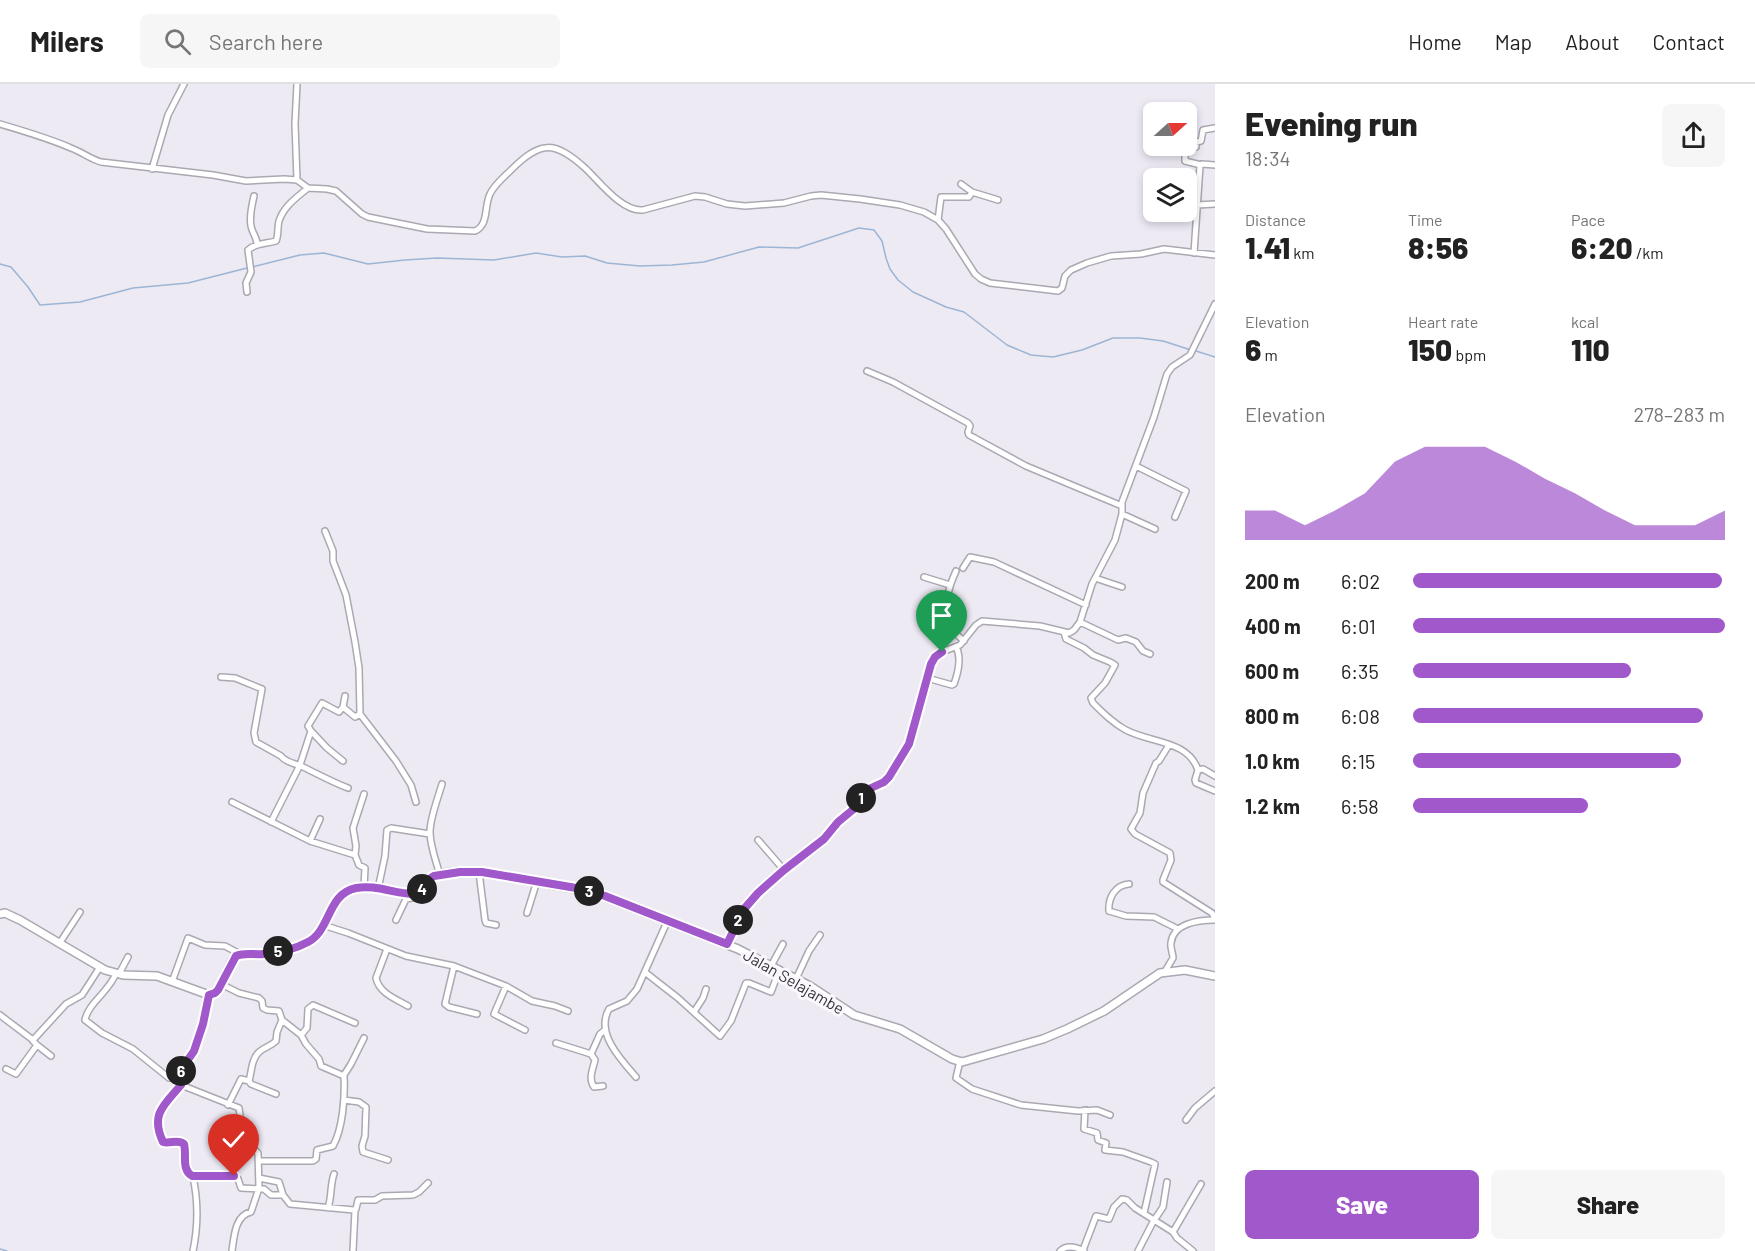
<!DOCTYPE html>
<meta charset="utf-8">
<style>
:root{--surface:#fff;--page:#f6f6f6;--text:#222;--muted:#767676;--line:#e0e0e0;--accent:#a158cb}
body{margin:0;font-family:Barlow,sans-serif;background:var(--page);color:var(--text);height:100vh;display:flex;flex-direction:column;font-size:22px;white-space:nowrap}
*{box-sizing:border-box;margin:0}
p{font-size:20px;color:var(--muted)}
.icon{flex:none;width:33px;height:33px;fill:none;stroke:currentColor;stroke-width:2;stroke-linecap:round;stroke-linejoin:round}
.map{position:relative;flex:1;overflow:hidden}
.drawer{display:flex;flex-direction:column;background:var(--surface);width:540px}
.drawer>*{flex:none}
.needle{width:39px;rotate:69deg}
.fabs{position:absolute;left:1143px;top:18px;display:grid;gap:12px}
.fabs a{display:grid;place-items:center;width:54px;height:54px;border-radius:9px;background:var(--surface);box-shadow:0 3px 9px #0003;font-size:30px}
.pin{position:absolute;display:grid;place-items:center;width:51px;height:51px;color:#fff;margin:-62px -26px;border-radius:50% 50% 50% 0;rotate:-45deg;box-shadow:0 0 6px #0007}
.pin .icon{rotate:45deg}
.km{position:absolute;width:30px;height:30px;margin:-15px;border-radius:50%;background:#222;color:#fff;font-size:16px;line-height:30px;text-align:center}
.round{display:grid;place-items:center;flex:none;width:63px;height:63px;border-radius:9px;background:var(--page)}
.overview{display:flex;align-items:center;justify-content:space-between;height:102px;padding:0 30px}
h1{font-size:33px;font-weight:800;line-height:45px}
.figures{display:grid;grid-template-columns:repeat(3,1fr);gap:9px;height:102px;padding:6px 30px}
.figures div{display:grid;align-content:center}
.figures b{font-size:30px;font-weight:800}
.figures small{font-size:16px;font-weight:400}
.figures p{font-size:16px}
.chart{height:168px;padding:12px 30px}
.chart p{display:flex;justify-content:space-between}
.chart svg{width:100%;height:108px;margin-top:6px;fill:var(--accent);opacity:.7}
.action{display:flex;gap:12px;margin-top:auto;padding:12px 30px}
.action a{flex:1;height:69px;border-radius:9px;background:var(--accent);color:#fff;font-size:24px;font-weight:800;line-height:69px;text-align:center}
.action a+a{background:var(--page);color:var(--text)}
ul{padding:0 30px;list-style:none;font-size:20px}
li{display:grid;grid-template-columns:96px 72px 1fr;align-items:center;height:45px}
li i{height:15px;border-radius:8px;background:var(--accent)}
header{display:flex;align-items:center;gap:36px;box-sizing:border-box;height:84px;padding:0 30px;background:var(--surface);border-bottom:2px solid var(--line)}
header strong{font-size:28px}
nav{display:flex;gap:33px;margin-inline-start:auto;font-size:21px}
.search{width:420px;height:54px;background:var(--page);display:flex;align-items:center;gap:15px;box-sizing:border-box;padding:0 21px;border-radius:9px;color:var(--muted);font-size:22px}
main{display:flex;flex:1;min-height:0}
.map>svg:first-child{display:block}
</style>
<header>
<strong>Milers</strong>
<div class="search"><svg class="icon" aria-label="search" viewBox="0 0 24 24"><circle cx="10" cy="10" r="6"/><path d="M15 15l6 6"/></svg>Search here</div>
<nav><a>Home</a><a>Map</a><a>About</a><a>Contact</a></nav>
</header>
<main>
<div class="map">
<svg width="1215" height="1167" viewBox="0 0 1215 1167">
<rect width="100%" height="100%" fill="#edeaf4"/>
<g fill="none" stroke-linecap="round" stroke-linejoin="round">
<path stroke="#9cb5d4" stroke-width="1.5" d="M0,180L11,183L28,203L40,221L80,218L133,204L188,199L247,184
M252,183L300,171L324,169L368,180L405,176L437,174L494,176L536,169L562,173L585,172L607,179L640,182L672,181L704,178L759,163L798,164L859,144L874,146L882,157L886,174L890,185L898,196L913,208L946,223L964,228L1007,261L1031,271L1053,273L1082,266L1113,254H1140L1163,257L1191,266
M1196,267L1215,273
M0,1165L7,1167"/>
<defs>
<path id="street" d="M0,40C24,47 48,54 71,64C82,68 90,75 101,78L213,91L246,97L284,95L297,96L308,104L327,105L336,107L362,130L368,133L427,145L475,147C489,141 484,122 490,110C494,101 504,93 511,86C540,57 554,56 585,84C600,98 622,128 643,126L695,112L705,113L727,120L745,122L784,119L811,112L821,111L860,115L900,121L924,128L938,136L946,145L975,190L981,195L990,199L1058,207L1062,204L1065,192L1071,186L1087,179L1111,172L1141,170L1164,165L1215,171
M1201,81L1185,77V64L1196,63V58L1201,57L1203,46L1215,44
M152,85L168,31L184,0
M297,96L295,40L297,0
M961,100L972,108L998,116
M254,112C252,121 249,132 251,142C252,149 257,153 257,160
M1197,121L1215,120
M938,136L941,113H969L972,108
M1194,169L1200,82L1202,80L1215,81
M247,208L246,199L251,188L248,166C255,159 266,160 276,157C279,150 277,144 279,137C284,122 296,114 308,104
M867,287L893,298L968,339L970,342L968,348L969,351L1026,382L1122,422
M1136,382L1186,407L1175,433
M1122,430L1155,445
M325,447L333,467V477L346,511L355,558L359,584L360,630L396,677L411,701L416,718
M963,484L970,473L994,478L1086,521
M956,487C949,502 941,527 951,543C954,548 959,553 964,557
M924,493L950,501
M1095,494L1122,503
M1080,538L1118,556L1126,554L1136,558L1143,567L1150,570
M1064,548L1066,555L1084,564L1093,571L1110,578L1115,581L1105,599L1091,614L1093,619C1103,629 1113,639 1126,646C1150,659 1188,656 1198,686L1195,696L1196,699L1215,707
M221,593L235,594L262,605L254,649L256,658L281,672C286,679 295,679 303,683C318,690 332,698 348,704
M927,594L952,601L954,600C958,589 962,574 956,563
M343,623L355,633L360,630
M311,647L327,664L343,677
M1169,661L1159,677L1156,679L1143,709L1140,729L1131,745L1135,750L1170,769L1171,776L1163,796V798L1212,829L1215,835
M1198,686L1203,685L1215,692
M232,718L310,757L355,771L359,781L365,784L364,803
M271,738L300,681L311,647L308,642L322,619L339,628L343,623L345,612
M758,756L784,786
M310,757L320,735
M355,771L356,762L353,744L364,710
M479,788L485,836L486,839L496,841
M440,791C436,777 430,762 430,748C430,734 438,714 442,700
M1129,800C1115,801 1108,814 1109,827L1126,832L1154,833L1178,845
M378,805L385,772L387,746L391,744L430,750
M527,829L537,797
M396,836L406,815L412,814L414,810
M323,841L348,849L406,872L454,882L506,902L532,917L555,922L568,927
M59,860L80,828
M727,860L744,825L758,809L779,789L824,755L838,738L855,724L869,705L884,698L889,693L909,660L923,608L933,576L942,568L960,561L976,541L982,537L1040,542L1069,549L1074,546L1080,538L1092,500L1115,456L1122,430V418L1154,333L1167,290L1172,283L1190,271L1215,220
M387,865L376,894C379,909 396,915 408,922
M454,882L445,920L449,923L477,930
M771,882L783,860
M116,889C110,907 88,919 85,936L102,949L133,965L169,994H176L194,967L205,932L209,911
M646,889L678,914L720,952L731,937L746,899H749L771,908L779,887
M1164,889L1173,874C1173,869 1170,864 1171,859C1173,839 1199,836 1215,836
M119,890L128,873
M796,895L809,867L820,851
M172,898L188,854L205,861L225,862L240,870
M221,900L239,909L259,914L262,917L263,924L267,926L279,927L282,936L301,951L306,960L319,975L321,982L344,992C345,1013 343,1044 333,1062L317,1066L316,1075L313,1077H259
M506,902L494,930L525,946
M694,928L703,914L706,905
M0,931L33,956
M301,951L307,944L308,925L313,921L355,939
M556,959L591,970L600,950L605,946
M37,961L51,972
M591,970L595,976C593,985 588,994 594,1003L603,1002
M960,977L956,994L972,1005L1021,1021L1078,1027L1097,1026L1110,1031
M6,985L16,990L37,961L33,957L34,955L66,920L82,911L100,883
M344,991L351,980L364,954
M636,993C621,976 595,949 609,925L627,917L637,905L667,838
M179,998L181,1001L159,1029L157,1034L163,1057L167,1059L181,1058L185,1062C186,1075 181,1085 193,1093C198,1116 198,1143 193,1167
M181,1001L239,1024L240,1031L235,1048L243,1054L246,1061L255,1066L258,1069L259,1104L251,1128C235,1131 234,1153 232,1167
M276,1010L251,1000L249,997C252,987 251,976 259,968C265,963 271,962 276,957L277,948L282,936
M344,1016L359,1018L366,1023L365,1052L362,1062L363,1068L388,1076
M228,1021L241,995L249,997
M1085,1026L1084,1045L1097,1049L1098,1056L1106,1059L1105,1066L1123,1068L1151,1078L1155,1080L1144,1129
M1186,1036L1195,1024L1215,1007
M192,1091L234,1092L238,1095L241,1104L264,1105L271,1111H283L290,1120L354,1126L356,1125L358,1116H375L382,1112L413,1111L419,1108L428,1099
M259,1094L279,1098L283,1111
M328,1124C332,1112 330,1101 334,1090
M1173,1148L1201,1100
M1083,1166L1096,1132L1109,1135L1114,1123L1122,1115L1127,1116L1135,1124L1173,1148L1177,1154L1193,1167
M353,1167L355,1126
M1060,1167C1067,1160 1076,1163 1084,1167
M1138,1167L1153,1138L1163,1123L1167,1098"/>
<path id="secondary" d="M0,830L5,829L20,836L105,886L123,891L157,892L209,911L215,909L218,906L232,877L238,871C246,869 253,871 261,870C277,869 301,865 313,855C330,841 329,813 352,805C372,798 396,811 416,810C424,806 425,797 432,793C458,780 515,793 543,799C561,803 579,805 598,810L738,865L810,902L854,931L900,945L952,975L962,978L1043,955L1067,945L1104,927L1160,889L1185,886L1215,892"/>
</defs>
<use href="#street" stroke="#aaa8b1" stroke-width="8"/>
<use href="#secondary" stroke="#aaa8b1" stroke-width="10"/>
<use href="#street" stroke="#fff" stroke-width="5"/>
<use href="#secondary" stroke="#fff" stroke-width="7"/>
</g>
<g fill="none" stroke-linecap="round" stroke-linejoin="round">
<defs>
<path id="route" d="M234,1092H192C181,1085 187,1071 184,1060C178,1055 170,1060 163,1058C150,1030 164,1021 181,1001L176,993L194,967L203,940L209,911L215,909L218,906L236,872C245,868 254,871 263,870C278,869 295,865 308,858C331,846 327,810 356,804C376,800 397,811 416,810C424,806 425,796 434,792L460,788H482L582,805L605,812L727,860L744,825L758,809L784,786L824,755L838,738L855,724L869,705L884,698L889,693L909,660L931,580L935,573L942,568"/>
</defs>
<use href="#route" stroke="#fff" stroke-width="12"/>
<use href="#route" stroke="#a158cb" stroke-width="8"/>
</g>
<g text-anchor="middle" dominant-baseline="central" stroke-width="6" stroke-linejoin="round" paint-order="stroke">
<g font-size="16" fill="#353337" stroke="#faf8fe">
<text transform="translate(794 897) rotate(30)">Jalan Selajambe</text>
</g>
</g>
</svg>
<div class="fabs">
<a><svg class="needle" viewBox="-14 -14 28 28"><path d="M0-13l5 13h-10z" fill="#e53935"/><path d="M0 13l5-13h-10z" fill="#767676"/></svg></a>
<a><svg class="icon" aria-label="layers" viewBox="0 0 24 24"><path d="M12 4l9 5-9 5-9-5zM3 14l9 5 9-5"/></svg></a>
</div>
<div class="pin" style="left:942px;top:568px;background:#1e9e55"><svg class="icon" aria-label="arrive" viewBox="0 0 24 24"><path d="M6 21V4h12l-3 4 3 4H6"/></svg></div>
<div class="pin" style="left:234px;top:1092px;background:#d93025"><svg class="icon" aria-label="check" viewBox="0 0 24 24"><path d="M5 12l5 5 9-10"/></svg></div>
<b class="km" style="left:861px;top:714px">1</b>
<b class="km" style="left:738px;top:836px">2</b>
<b class="km" style="left:589px;top:807px">3</b>
<b class="km" style="left:422px;top:805px">4</b>
<b class="km" style="left:278px;top:867px">5</b>
<b class="km" style="left:181px;top:987px">6</b>
</div>
<section class="drawer">
<div class="overview"><div><h1>Evening run</h1><p>18:34</p></div><a class="round"><svg class="icon" aria-label="share" viewBox="0 0 24 24"><path d="M12 15V3M7 8l5-5 5 5M5 13v7h14v-7"/></svg></a></div>
<div class="figures">
<div><p>Distance</p><b>1.41<small> km</small></b></div>
<div><p>Time</p><b>8:56</b></div>
<div><p>Pace</p><b>6:20<small> /km</small></b></div>
</div>
<div class="figures">
<div><p>Elevation</p><b>6<small> m</small></b></div>
<div><p>Heart rate</p><b>150<small> bpm</small></b></div>
<div><p>kcal</p><b>110</b></div>
</div>
<div class="chart"><p><span>Elevation</span>278–283 m</p>
<svg viewBox="0 0 160 44" preserveAspectRatio="none"><path d="M0 44V32L10 32L20 38L30 32L40 25L50 12L60 6L70 6L80 6L90 12L100 19L110 25L120 32L130 38L140 38L150 38L160 32V44z"/></svg>
</div>
<ul>
<li><b>200 m</b>6:02<i style="width:99%"></i></li>
<li><b>400 m</b>6:01<i style="width:100%"></i></li>
<li><b>600 m</b>6:35<i style="width:70%"></i></li>
<li><b>800 m</b>6:08<i style="width:93%"></i></li>
<li><b>1.0 km</b>6:15<i style="width:86%"></i></li>
<li><b>1.2 km</b>6:58<i style="width:56%"></i></li>
</ul>
<div class="action"><a>Save</a><a>Share</a></div>
</section>
</main>
